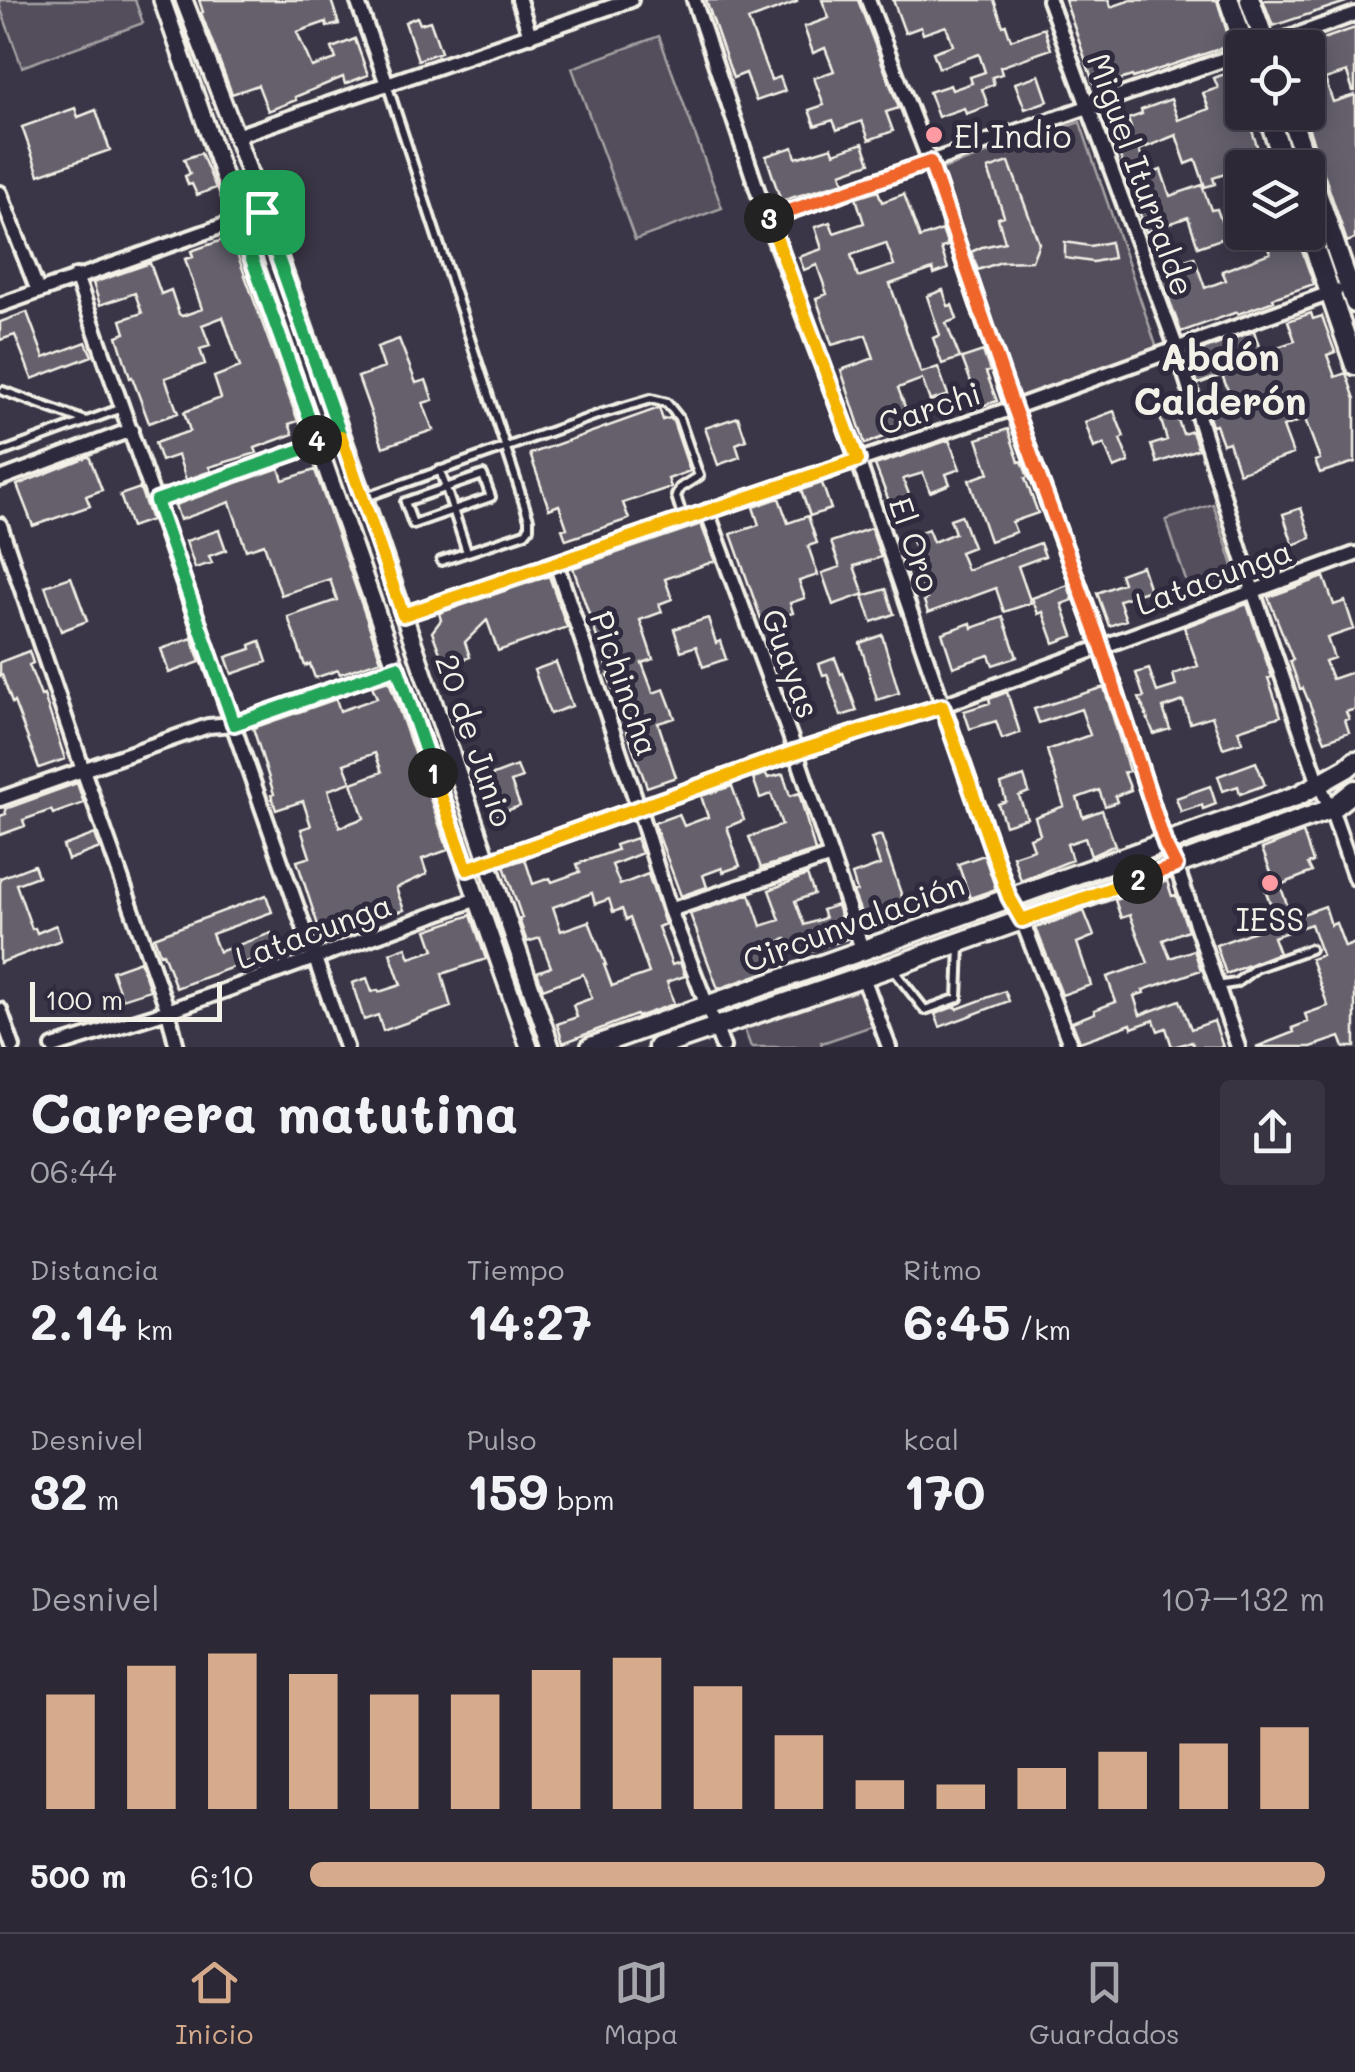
<!DOCTYPE html>
<html lang="es">
<meta charset="utf-8">
<style>
:root{--surface:#2c2835;--page:#383441;--text:#f1f3f6;--muted:#a6a6ad;--line:#484450;--accent:#d6ab8b}
body{margin:0;font-family:Mali,sans-serif;background:var(--page);color:var(--text);height:100vh;display:flex;flex-direction:column;font-size:38px;white-space:nowrap}
*{box-sizing:border-box;margin:0}
p{font-size:32px;color:var(--muted)}
.icon{flex:none;width:55px;height:55px;fill:none;stroke:currentColor;stroke-width:2;stroke-linecap:round;stroke-linejoin:round}
.map{position:relative;height:1047px;overflow:hidden}
.side{display:flex;flex-direction:column;background:var(--surface);flex:1}
.side>*{flex:none}
.fabs{position:absolute;left:1225px;top:30px;display:grid;gap:20px}
.fabs a{display:grid;place-items:center;width:100px;height:100px;border-radius:10px;background:var(--surface);box-shadow:0 5px 25px #0003,0 0 0 2px var(--line);font-size:50px}
.scale{position:absolute;left:30px;bottom:25px;width:192px;box-sizing:border-box;padding-left:10px;border:5px solid #f4f1e8;border-top:0;font-size:28px;line-height:35px;white-space:nowrap;color:#f4f1e8;-webkit-text-stroke:8px #2f2a3d;paint-order:stroke}
.pin{position:absolute;display:grid;place-items:center;width:85px;height:85px;color:#fff;margin:-42px;border-radius:20px;box-shadow:0 5px 15px #0006}
.km{position:absolute;width:50px;height:50px;margin:-25px;border-radius:50%;background:#222;color:#fff;font-size:28px;line-height:50px;text-align:center}
.round{display:grid;place-items:center;flex:none;width:105px;height:105px;border-radius:10px;background:var(--page)}
.head{display:flex;align-items:center;justify-content:space-between;height:170px;padding:0 30px}
h1{font-size:55px;font-weight:800;line-height:75px}
.figures{display:grid;grid-template-columns:repeat(3,1fr);gap:15px;height:170px;padding:10px 30px}
.figures div{display:grid;align-content:center}
.figures b{font-size:50px;font-weight:800}
.figures small{font-size:28px;font-weight:400}
.figures p{font-size:28px}
.chart{height:280px;padding:20px 30px}
.chart p{display:flex;justify-content:space-between}
.chart svg{width:100%;height:180px;margin-top:10px;stroke:var(--accent);stroke-width:6}
ul{padding:0 30px;list-style:none;font-size:32px}
li{display:grid;grid-template-columns:160px 120px 1fr;align-items:center;height:75px}
li i{height:25px;border-radius:12px;background:var(--accent)}
.menu{display:flex;justify-content:space-around;align-items:center;height:140px;border-top:2px solid var(--line);background:var(--surface);font-size:28px;color:var(--muted)}
.menu a{display:grid;justify-items:center;gap:5px}
.menu .active{color:var(--accent)}
.map>svg:first-child{display:block}
</style>
<div class="map">
<svg width="1355" height="1047" viewBox="0 0 1355 1047">
<rect width="100%" height="100%" fill="#3b3647"/>
<filter id="ink" filterUnits="userSpaceOnUse"><feTurbulence type="fractalNoise" baseFrequency=".01" numOctaves="2"/><feDisplacementMap in="SourceGraphic" scale="20" xChannelSelector="R" yChannelSelector="G"/><feConvolveMatrix kernelMatrix="1 2 1 2 8 2 1 2 1" color-interpolation-filters="sRGB"/></filter>
<g filter="url(#ink)">
<path fill="#534e5c" stroke="#a4a0a2" stroke-width="2.5" d="M0,0H135L143,23L22,67L0,7Z
M659,36L722,208L635,240L572,68Z
M1080,122L1158,351L1018,399L939,170Z
M1213,504L1236,575L1189,590L1166,520Z
M860,989L872,1026L822,1043L821,1041L822,1047H751L744,1028Z"/>
<path fill="#65616c" stroke="#f4f1e8" stroke-width="2.5" fill-rule="evenodd" d="M199,0H331L339,24L327,27L326,22L297,32L312,67L336,59L332,48L355,39L368,75L345,84L343,77L295,97L296,100L268,111L258,85L232,94L201,13L203,12Z
M706,0H797V2L748,20L771,80L780,77L785,91L756,101L746,73L733,78Z
M822,0H858L899,108L886,112L893,131L869,140L862,121L837,130L833,120L815,126L809,110L824,105L814,78L834,71L825,48L813,53L804,27L829,18Z
M893,0H994L1003,26L1006,25L1011,40L1044,28L1051,49L1000,67L1002,74L992,77L994,84L982,89L988,106L966,114L964,108L938,117L929,92L950,85L952,90L972,83L970,77L985,72L979,54L939,68L933,52L953,45L946,26L923,34L921,27L905,33Z
M1065,0H1109L1111,7L1131,0H1217L1231,45L1133,78L1132,76L1095,88Z
M1263,0H1345L1346,2L1273,26Z
M417,17L420,24L430,21L441,52L418,60L405,22Z
M1355,28V91H1353L1347,72L1325,79L1333,102L1355,95V239L1347,242L1303,112H1308V104L1312,102L1308,89V44Z
M1235,70L1242,91V112H1252L1255,122L1250,124L1264,168H1242L1213,178L1215,184L1205,187L1196,160L1186,164L1176,135L1139,150L1148,175L1161,170L1170,196L1202,185L1211,210L1217,209L1227,237L1198,247L1188,217L1146,232L1138,208L1144,206L1131,171L1126,173L1112,134L1131,128L1128,119L1142,114L1141,110L1171,99L1178,120L1209,109L1203,93L1218,88L1214,78Z
M1039,75L1048,101L1025,109L1015,83Z
M75,108L78,117L96,110L110,150L39,175L22,127Z
M863,143L870,163L841,173L844,182L781,201L766,156L793,147L796,158L832,147L834,153Z
M201,153L216,188L197,195L192,184L188,185L185,176L190,174L184,159Z
M1009,162L1039,243L1032,261L1001,262L978,270L971,252L982,247L1005,242L998,218L1004,216L988,169Z
M878,191L882,202L904,194L920,238L942,230L948,246L941,248L948,269L934,274L933,269L890,284L921,373L938,367L948,395L930,401L922,379L898,388L912,426L865,444L841,370L874,358L866,335L832,345L816,298L827,294L817,265L804,270L799,257L822,249L815,227L830,222L834,233L864,223L856,198ZM886,243L894,265L858,277L851,255Z
M1296,234L1314,284L1273,298L1274,301L1238,314L1237,312L1181,332L1158,269L1194,257L1205,288L1226,280L1222,271L1270,253L1267,244Z
M231,237L298,421L289,424L293,434L255,448L257,453L209,467L211,471L186,480L178,455L161,461L155,443L190,431L184,412L221,398L214,377L240,367L223,317L202,325L210,346L200,349L205,364L165,378L178,413L149,423L132,377L130,378L117,336L125,333L121,320L142,313L135,293L100,305L93,283L150,263L161,294L171,290L179,314L182,316L202,309L185,259L193,257L191,251Z
M1065,242L1090,246L1110,242L1113,258L1093,262L1065,258Z
M943,290L948,306L952,305L957,319L946,323L960,358L942,364L933,338L940,335L927,296Z
M27,312L44,358L86,342L92,356L32,379L15,335L0,340V322Z
M1311,313L1313,319L1322,316L1335,352L1327,355L1335,377L1346,373L1355,399V462L1320,473L1315,461L1320,459L1305,419L1283,427L1293,454L1239,473L1229,442L1223,444L1216,425L1212,426L1204,402L1229,393L1222,375L1198,384L1189,355L1254,331L1261,353L1295,341L1288,321Z
M399,339L416,383L426,380L433,400L423,403L433,430L383,447L358,377L384,368L377,347Z
M983,351L990,371L986,372L997,401L973,409L967,392L974,390L962,358Z
M659,408L663,420L670,418L673,421L690,471L668,479L671,487L623,503L629,519L566,540L562,529L567,528L559,505L549,509L530,454Z
M1114,411L1124,437L1120,439L1129,462L1114,468L1104,444L1094,448L1085,422Z
M1175,412L1183,434L1192,431L1198,449L1157,463L1151,445L1167,440L1160,417Z
M738,417L746,440L736,444L740,457L718,465L705,428Z
M1008,429L1019,462L1022,461L1028,477L1025,478L1038,513L1012,522L1016,532L990,541L969,480L989,473L977,439Z
M949,440L960,469L946,474L950,484L930,492L923,473L903,479L912,502L892,509L875,465Z
M89,456L102,490L86,496L90,506L33,526L17,485Z
M279,468L283,480L315,470L381,660L340,674L338,670L315,678L310,664L305,666L288,617L337,600L330,579L281,595L264,544L246,550L230,502L180,520L175,505Z
M822,483L831,509L810,516L801,490Z
M140,488L151,520L131,527L120,495Z
M779,498L788,523L808,516L817,543L808,546L818,575L799,581L805,598L790,603L793,613L773,619L777,630L766,633L731,534L759,525L753,507Z
M1301,508L1311,538L1293,545L1283,514Z
M961,515L973,547L960,552L967,570L1040,543L1045,556L1018,566L1031,603L1004,612L996,588L928,613L924,601L927,599L913,563L920,561L910,536L928,529L933,542L955,533L950,519Z
M701,524L715,561L665,579L672,599L659,604L662,612L640,620L653,659L642,663L651,687L653,693L664,689L675,718L658,723L676,777L647,787L624,724L608,675H610L573,568Z
M871,528L881,557L854,566L864,594L833,605L822,573L840,567L831,542Z
M219,530L226,550L209,556L212,563L195,568L186,541Z
M1142,566L1150,590L1119,600L1126,620L1109,626L1097,593L1123,583L1120,574Z
M549,576L567,627L498,651L487,620L465,642L470,657L445,666L432,632L441,620L439,613Z
M71,577L87,621L61,631L45,586Z
M1324,577L1334,605L1345,601L1354,629L1327,638L1334,658L1325,661L1332,679L1355,671V709L1346,712L1349,719L1345,720L1349,732L1325,741L1303,688L1300,689L1290,661L1293,660L1268,597Z
M1068,585L1073,600L1062,604L1073,636L1054,643L1043,612L1038,614L1032,598Z
M886,589L894,614L872,622L863,596Z
M1247,604L1272,677L1268,678L1281,716L1238,730L1242,742L1223,748L1212,716L1190,723L1183,701L1163,708L1170,729L1154,734L1139,698L1144,697L1136,673L1149,669L1157,692L1176,686L1173,674L1198,666L1184,627Z
M1003,617L1017,657L993,665L989,655L953,667L942,633L971,623L972,628Z
M708,618L716,643L720,641L726,659L703,667L696,646L681,651L674,629Z
M882,635L899,693L877,700L860,643Z
M192,638L200,662L169,673L161,649Z
M260,641L267,662L232,674L226,657L251,649L250,645Z
M29,651L33,663L29,665L41,696L44,695L65,759L39,768L14,702L12,703L2,675L0,676V662Z
M835,658L841,674L843,673L857,711L841,716L827,674L823,675L819,664Z
M556,662L572,706L550,714L534,670Z
M389,681L448,850L422,859L427,874L396,888L404,910L322,938L297,861L310,857L301,829L311,826L303,801L276,810L271,795L274,794L253,728L336,699L340,711L377,698L372,686ZM375,753L382,772L352,783L364,818L340,827L328,790L351,782L344,764Z
M1104,687L1129,771L1124,772L1131,790L1115,796L1117,802L1105,806L1099,790L1077,798L1083,817L1102,810L1115,845L1091,856L1085,838L1067,844L1072,860L1021,881L1013,856L1034,849L1030,838L1040,834L1035,817L1064,806L1047,750L1090,735L1081,709L1039,723L1034,709Z
M1007,692L1020,733L1002,739L996,721L970,729L964,711L990,703L989,699Z
M1256,762L1265,785L1240,794L1238,786L1223,791L1218,776Z
M517,766L522,778L511,782L520,806L494,815L480,780Z
M766,774L768,778L783,774L790,796L799,793L815,851L761,868L749,837L782,825L771,794L760,798L753,778Z
M1024,776L1029,792L1019,796L1027,818L1005,825L998,804L1006,801L1001,784Z
M77,783L84,803L53,814L51,810L23,820L25,826L0,835V816L6,814L5,809Z
M732,786L744,820L727,827L740,866L723,872L722,868L703,875L707,887L681,896L654,823L679,814L684,826L708,817L701,796Z
M1210,786L1216,804L1203,809L1202,805L1181,812L1176,798Z
M1303,833L1313,862L1308,864L1312,872L1280,885L1292,918L1325,906L1331,925L1336,923L1345,947L1355,943V1047H1344L1340,1037L1311,1047H1256L1294,1032L1292,1028L1308,1022L1305,1014L1328,1006L1311,959L1322,955L1311,924L1273,937L1279,953L1226,974L1216,945L1277,923L1265,889L1276,885L1262,849Z
M95,834L100,848L68,860L63,846Z
M881,835L909,917L871,931L864,912L861,913L853,892L857,891L852,875L880,865L871,838Z
M636,838L642,853L612,865L620,885L648,874L665,924L658,927L672,965L680,962L685,976L667,982L674,1004L637,1017L636,1015L563,1043L557,1024L577,1017L573,1005L592,998L583,974L543,989L537,972L551,967L540,938L527,942L519,919L522,918L504,866L525,859L533,884L550,878L552,882L580,872L577,864L617,850L615,845ZM592,893L595,904L609,899L613,912L622,909L626,920L630,918L649,973L612,986L604,965H606L589,921L561,931L553,907Z
M984,855L996,889L970,898L958,864Z
M34,865L38,876L16,884L32,929L35,928L37,933L56,925L61,940L0,963V878Z
M807,875L814,894L795,901L804,925L825,918L822,910L837,905L847,939L812,951L811,947L792,954L786,939L766,946L774,969L718,989L690,914L750,894L761,926L780,920L769,890Z
M1167,881L1172,896L1176,895L1188,930L1163,940L1170,958L1194,950L1201,970L1143,990L1144,993L1134,996L1140,1015L1180,1000L1191,1029L1214,1021L1223,1047H1194L1192,1042L1172,1047L1166,1028L1158,1031L1154,1020L1132,1028L1131,1024L1080,1042L1072,1022L1095,1013L1094,1010L1116,1002L1107,977L1148,963L1130,915L1121,918L1115,900Z
M266,895L272,912L212,934L219,952L271,933L277,951L176,988L163,953L160,954L154,937Z
M1084,911L1094,936L1077,943L1091,985L1062,995L1036,928Z
M471,915L486,959L442,974L451,1007L383,1031L378,1015L364,1020L352,983L367,978L372,992L378,990L379,992L401,985L390,953L406,947L410,958L434,950L427,930Z
M140,961L150,990L122,999L112,971Z
M1005,991L1009,1001L940,1027L935,1014L956,1006L957,1009Z"/>
<g fill="none" stroke-linecap="round" stroke-linejoin="round">
<defs>
<path id="service" d="M387,84L529,519V528L525,533L441,561
M3,391L86,421
M0,453L122,408
M440,470L467,552
M483,475L491,497L413,524L405,502Z
M366,497L600,414L651,399L667,403L679,418L699,476L680,488L676,496L683,518
M892,968L925,1010L958,998L960,945
M1217,986L1236,983L1256,968L1310,949"/>
<path id="minor" d="M357,0L387,84
M519,0L530,36
M694,0L767,219L858,460L1009,897L1022,920L1071,1047
M868,0L930,162L1013,408L1101,646L1165,844L1176,865L1238,1047
M1049,0L1177,349L1253,591L1319,784L1331,809L1355,878
M1261,48L1355,14
M236,136L631,0
M0,193L38,291
M767,219L1242,53
M76,276L346,1047
M0,305L262,212
M0,479L131,430
M156,501L341,436
M707,511L796,752L862,949
M0,525L83,770L168,1011L177,1047
M556,563L638,806L670,910L723,1047
M403,615L1013,408L1336,291
M0,799L208,726L234,724L397,667
M467,869L796,752L943,705L1355,554
M670,910L831,856
M863,977L889,1047
M0,1010L13,1047
M53,1047L168,1011L477,899"/>
<path id="tertiary" d="M162,0L529,1047
M184,0L236,136L364,498L551,1047"/>
<path id="secondary" d="M1229,0L1245,48
M1250,0L1267,48
M1267,112L1286,168
M1289,112L1355,303
M1308,229L1355,365
M591,1047L1299,795L1347,768L1355,761
M658,1047L891,967L1331,809L1355,790"/>
</defs>
<use href="#service" stroke="#f4f1e8" stroke-width="14"/>
<use href="#minor" stroke="#f4f1e8" stroke-width="20"/>
<use href="#tertiary" stroke="#f4f1e8" stroke-width="22"/>
<use href="#secondary" stroke="#f4f1e8" stroke-width="25"/>
<use href="#service" stroke="#2f2a3d" stroke-width="6"/>
<use href="#minor" stroke="#2f2a3d" stroke-width="12"/>
<use href="#tertiary" stroke="#2f2a3d" stroke-width="15"/>
<use href="#secondary" stroke="#2f2a3d" stroke-width="18"/>
</g>
</g>
<g fill="none" stroke-linecap="round" stroke-linejoin="round" filter="url(#ink)">
<defs>
<path id="split-1" d="M262,212L341,436L156,501L234,724L397,667L433,773"/>
<path id="split-2" d="M433,773L467,869L796,752L942,706L1009,897L1022,920L1138,879"/>
<path id="split-3" d="M769,218L930,162L1014,408L1101,646L1165,844L1176,866L1138,879"/>
<path id="split-4" d="M317,440L318,445L341,436L403,615L858,460L769,218"/>
<path id="split-5" d="M262,212L238,220L317,440"/>
</defs>
<use href="#split-1" stroke="#fff" stroke-width="20"/>
<use href="#split-2" stroke="#fff" stroke-width="20"/>
<use href="#split-3" stroke="#fff" stroke-width="20"/>
<use href="#split-4" stroke="#fff" stroke-width="20"/>
<use href="#split-5" stroke="#fff" stroke-width="20"/>
<use href="#split-1" stroke="#22a559" stroke-width="12"/>
<use href="#split-2" stroke="#f5b400" stroke-width="12"/>
<use href="#split-3" stroke="#f0652b" stroke-width="12"/>
<use href="#split-4" stroke="#f5b400" stroke-width="12"/>
<use href="#split-5" stroke="#22a559" stroke-width="12"/>
</g>
<g fill="#ff9aa2" stroke="#2f2a3d" stroke-width="4">
<circle cx="934" cy="135" r="10"/>
<circle cx="1270" cy="883" r="10"/>
</g>
<g text-anchor="middle" dominant-baseline="central" stroke-width="10" stroke-linejoin="round" paint-order="stroke">
<g font-size="32" fill="#f4f1e8" stroke="#2f2a3d" text-anchor="start">
<text x="954" y="135">El Indio</text>
<text x="1270" y="918" text-anchor="middle">IESS</text>
</g>
<g font-size="32" fill="#f4f1e8" stroke="#2f2a3d">
<text transform="translate(1142 174) rotate(70)">Miguel Iturralde</text>
<text transform="translate(929 407) rotate(-18)">Carchi</text>
<text transform="translate(916 544) rotate(71)">El Oro</text>
<text transform="translate(1213 576) rotate(-20)">Latacunga</text>
<text transform="translate(792 663) rotate(70)">Guayas</text>
<text transform="translate(626 683) rotate(71)">Pichincha</text>
<text transform="translate(476 740) rotate(71)">20 de Junio</text>
<text transform="translate(853 921) rotate(-20)">Circunvalación</text>
<text transform="translate(313 930) rotate(-20)">Latacunga</text>
</g>
<g font-size="38" font-weight="bold" fill="#f4f1e8" stroke="#2f2a3d">
<text x="1220" y="356">Abdón<tspan x="1220" dy="44">Calderón</tspan></text>
</g>
</g>
</svg>
<div class="fabs">
<a><svg class="icon" aria-label="locate" viewBox="0 0 24 24"><circle cx="12" cy="12" r="6"/><path d="M12 2v4M12 18v4M2 12h4M18 12h4"/></svg></a>
<a><svg class="icon" aria-label="layers" viewBox="0 0 24 24"><path d="M12 4l9 5-9 5-9-5zM3 14l9 5 9-5"/></svg></a>
</div>
<div class="scale">100 m</div>
<div class="pin" style="left:262px;top:212px;background:#1e9e55"><svg class="icon" aria-label="arrive" viewBox="0 0 24 24"><path d="M6 21V4h12l-3 4 3 4H6"/></svg></div>
<b class="km" style="left:433px;top:773px">1</b>
<b class="km" style="left:1138px;top:879px">2</b>
<b class="km" style="left:769px;top:218px">3</b>
<b class="km" style="left:317px;top:440px">4</b>
</div>
<section class="side">
<div class="head"><div><h1>Carrera matutina</h1><p>06:44</p></div><a class="round"><svg class="icon" aria-label="share" viewBox="0 0 24 24"><path d="M12 15V3M7 8l5-5 5 5M5 13v7h14v-7"/></svg></a></div>
<div class="figures">
<div><p>Distancia</p><b>2.14<small> km</small></b></div>
<div><p>Tiempo</p><b>14:27</b></div>
<div><p>Ritmo</p><b>6:45<small> /km</small></b></div>
</div>
<div class="figures">
<div><p>Desnivel</p><b>32<small> m</small></b></div>
<div><p>Pulso</p><b>159<small> bpm</small></b></div>
<div><p>kcal</p><b>170</b></div>
</div>
<div class="chart"><p><span>Desnivel</span>107–132 m</p>
<svg viewBox="0 0 160 44" preserveAspectRatio="none"><path d="M5 44V16M15 44V9M25 44V6M35 44V11M45 44V16M55 44V16M65 44V10M75 44V7M85 44V14M95 44V26M105 44V37M115 44V38M125 44V34M135 44V30M145 44V28M155 44V24"/></svg>
</div>
<ul>
<li><b>500 m</b>6:10<i style="width:100%"></i></li>
</ul>
</section>
<nav class="menu">
<a class="active"><svg class="icon" aria-label="home" viewBox="0 0 24 24"><path d="M3 11l9-7 9 7M6 9v11h12V9"/></svg>Inicio</a>
<a><svg class="icon" aria-label="map" viewBox="0 0 24 24"><path d="M3 6l6-2 6 2 6-2v14l-6 2-6-2-6 2zM9 4v14M15 6v14"/></svg>Mapa</a>
<a><svg class="icon" aria-label="saved" viewBox="0 0 24 24"><path d="M7 4h10v16l-5-4-5 4z"/></svg>Guardados</a>
</nav>
